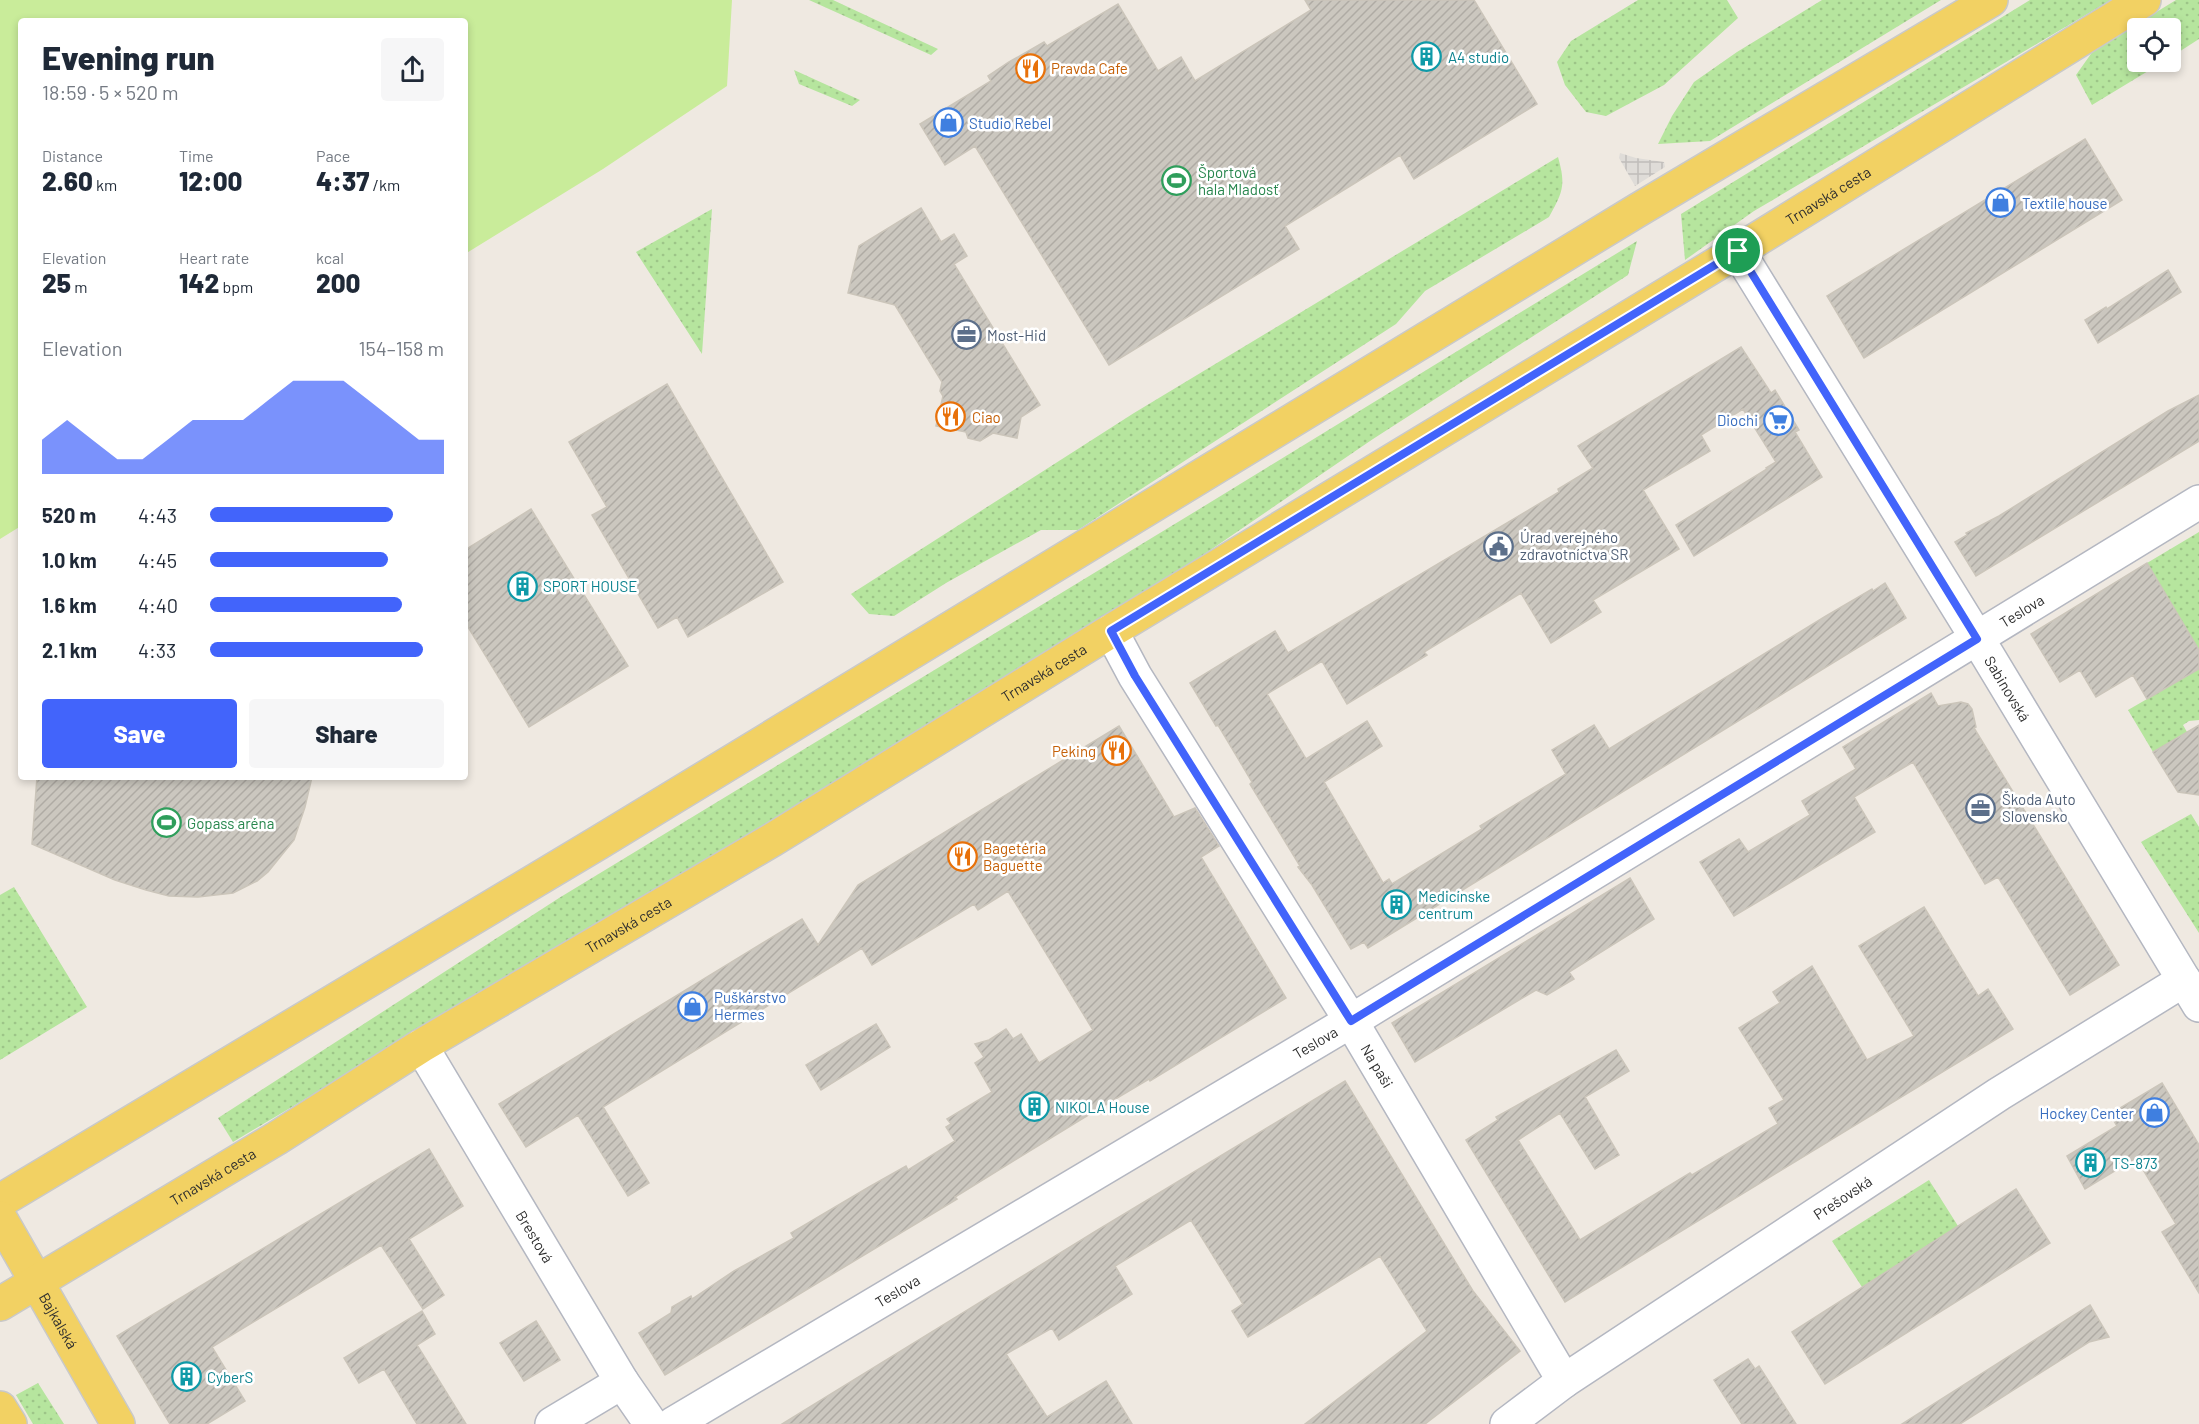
<!DOCTYPE html>
<meta charset="utf-8">
<style>
:root{--surface:#fff;--page:#f6f6f7;--text:#1f2937;--muted:#747a83;--accent:#4264fb}
body{margin:0;font-family:Barlow,sans-serif;background:var(--page);color:var(--text);height:100vh;display:flex;flex-direction:column;font-size:22px;white-space:nowrap}
*{box-sizing:border-box;margin:0}
p{font-size:20px;color:var(--muted)}
.icon{flex:none;width:33px;height:33px;fill:none;stroke:currentColor;stroke-width:2;stroke-linecap:round;stroke-linejoin:round}
.map{position:relative;flex:1;overflow:hidden}
.panel{position:absolute;left:18px;top:18px;width:450px;height:762px;display:flex;flex-direction:column;background:var(--surface);border-radius:6px;box-shadow:0 3px 9px #0003}
.panel>*{flex:none}
.fabs{position:absolute;left:2127px;top:18px;display:grid;gap:12px}
.fabs a{display:grid;place-items:center;width:54px;height:54px;border-radius:6px;background:var(--surface);box-shadow:0 3px 9px #0003;font-size:30px}
.pin{position:absolute;display:grid;place-items:center;width:51px;height:51px;color:#fff;margin:-26px;border:3px solid #fff;border-radius:50%;box-shadow:0 2px 6px #0007}
.round{display:grid;place-items:center;flex:none;width:63px;height:63px;border-radius:6px;background:var(--page)}
.overview{display:flex;align-items:center;justify-content:space-between;height:102px;padding:0 24px}
h1{font-size:33px;font-weight:800;line-height:45px}
.figures{display:grid;grid-template-columns:repeat(3,1fr);gap:9px;height:102px;padding:6px 24px}
.figures div{display:grid;align-content:center}
.figures b{font-size:26px;font-weight:800}
.figures small{font-size:16px;font-weight:400}
.figures p{font-size:16px}
.chart{height:168px;padding:12px 24px}
.chart p{display:flex;justify-content:space-between}
.chart svg{width:100%;height:108px;margin-top:6px;fill:var(--accent);opacity:.7}
.button{display:flex;gap:12px;margin-top:auto;padding:12px 24px}
.button a{flex:1;height:69px;border-radius:6px;background:var(--accent);color:#fff;font-size:24px;font-weight:800;line-height:69px;text-align:center}
.button a+a{background:var(--page);color:var(--text)}
ul{padding:0 24px;list-style:none;font-size:20px}
li{display:grid;grid-template-columns:96px 72px 1fr;align-items:center;height:45px}
li i{height:15px;border-radius:8px;background:var(--accent)}
.map>svg:first-child{display:block}
</style>
<div class="map">
<svg width="2199" height="1424" viewBox="0 0 2199 1424">
<defs>
<pattern id="green-dots" width="8" height="8" patternUnits="userSpaceOnUse" patternTransform="scale(1.5)"><rect width="8" height="8" fill="#b6e59e"/><path d="M2 2h.1M6 6h.1" fill="none" stroke="#9dc588" stroke-width="1.8" stroke-linecap="round"/></pattern>
<pattern id="plaza-grid" width="8" height="8" patternUnits="userSpaceOnUse" patternTransform="scale(1.5)"><rect width="8" height="8" fill="#dfdcd8"/><path d="M0 4h8M4 0v8" fill="none" stroke="#c0bdba"/></pattern>
<pattern id="building-hatch" width="6" height="6" patternUnits="userSpaceOnUse" patternTransform="scale(1.5)"><rect width="6" height="6" fill="#cbc7bf"/><path d="M-1 1l2-2M0 6l6-6M5 7l2-2" fill="none" stroke="#afaba4"/></pattern>
</defs>
<rect width="100%" height="100%" fill="#efe9e1"/>
<path fill="url(#green-dots)" d="M809,0H833L938,49L931,55Z
M1638,0H1727L1738,18L1664,85L1606,116L1586,112L1565,85L1557,62L1571,41Z
M1822,0H1941L1710,141L1658,144L1672,116L1694,82L1737,52Z
M2030,0H2111L1754,211L1685,260L1681,214Z
M2176,0H2199V39L2171,57L2170,28H2138V62H2163L2092,105L2076,75L2093,51Z
M794,70L860,100L852,106L799,84Z
M1558,157C1566,185 1563,192 1549,217L1425,291L1396,324L1078,530H1041L946,583L894,616L869,614L851,594L1134,413Z
M712,209L702,354L636,252Z
M1637,241L1628,275L1373,439L1168,579L665,885L233,1142L218,1118L559,898L1201,508Z
M2199,532V650L2177,613L2143,632L2163,590L2147,563Z
M2199,669V720L2189,721L2183,725L2187,732L2153,752L2128,710Z
M2191,814L2199,827V933L2141,842Z
M14,887L87,1007L0,1060V895Z
M1929,1180L1958,1226L1862,1287L1832,1241Z
M38,1383L64,1424H33L16,1395Z"/>
<path fill="#c9ec9a" d="M0,0H732L727,86L603,169L465,254V21H21V526L0,539Z"/>
<path fill="url(#plaza-grid)" d="M1620,153L1636,158L1664,162L1665,167L1635,186L1619,158Z"/>
<path fill="url(#building-hatch)" stroke="#cbc5ba" stroke-width="1.5" d="M1305,0H1474L1537,104L1414,179L1400,155L1355,183L1285,226L1299,249L1109,365L975,146L945,165L920,124L991,81L988,76L1009,62L1044,42L1047,46L1118,4L1158,71L1181,57L1195,81L1311,10Z
M2085,139L2122,200L1864,358L1827,296Z
M921,208L941,242L954,234L967,256L954,264L1040,405L1021,417L1017,438L993,433L980,441L968,438L966,432L936,426L943,396L940,391L942,382L895,305L848,293L859,246Z
M2168,270L2181,292L2098,343L2085,320L2106,307L2107,309Z
M1741,347L1771,393L1775,390L1799,430L1795,432L1822,477L1694,556L1676,525L1767,469L1766,468L1776,462L1743,409L1701,435L1710,451L1643,490L1679,549L1593,600L1601,612L1551,643L1521,593L1424,652L1427,655L1347,704L1322,661L1267,694L1306,759L1367,721L1382,746L1324,782L1383,883L1389,879L1392,884L1482,829L1480,826L1566,774L1552,750L1594,725L1609,749L1826,616L1872,589L1873,591L1885,583L1906,618L1368,948L1364,942L1351,949L1312,885L1298,867L1300,866L1250,784L1252,782L1218,725L1216,726L1190,683L1275,631L1288,653L1559,492L1558,489L1593,468L1578,446Z
M667,384L783,582L688,637L677,617L658,628L592,515L607,507L569,442Z
M2199,395V441L1976,576L1955,542L1967,535L1966,533L1999,516L2168,411Z
M531,509L628,666L529,727L465,622V550Z
M2147,563L2199,650V669L2147,699L2133,675L2096,697L2080,670L2060,682L2031,634Z
M1931,693L1938,706L1961,702L1968,704L1972,709L1976,727L1974,728L2119,965L2070,995L1998,877L1985,884L1913,762L1854,797L1875,832L1734,916L1700,862L1739,839L1748,852L1810,815L1802,801L1856,769L1843,747Z
M2199,725V795L2178,792L2153,752Z
M1119,726L1174,817L1195,808L1219,846L1201,857L1286,998L1150,1081L1149,1079L1085,1117L955,1197L957,1199L665,1375L639,1333L671,1313L672,1307L691,1296L692,1299L734,1271L794,1238L791,1233L869,1187L906,1166L908,1170L955,1141L946,1127L951,1124L947,1119L992,1092L975,1063L984,1057L975,1044L989,1040L1006,1029L1013,1039L1021,1034L1039,1063L1093,1030L1008,891L978,910L974,904L872,965L862,948L603,1107L649,1183L628,1196L578,1115L526,1147L499,1104L802,919L818,945L858,885Z
M37,777H312L305,807L294,840L268,872L257,881L233,893L198,897L169,896L146,890L115,880L32,844Z
M1630,878L1654,919L1569,972L1574,979L1547,995L1536,990L1415,1062L1392,1023Z
M1924,907L1978,996L1988,989L2013,1029L1565,1302L1466,1140L1498,1120L1496,1117L1616,1050L1629,1071L1585,1097L1619,1155L1595,1169L1560,1113L1518,1140L1580,1240L1690,1173L1692,1175L1778,1124L1769,1108L1784,1100L1739,1028L1780,1003L1773,992L1812,966L1867,1060L1914,1036L1859,946Z
M876,1024L890,1047L821,1090L806,1065Z
M1345,1081L1473,1291L1520,1351L1425,1424H1305L1427,1331L1380,1256L1248,1337L1232,1311L1243,1304L1191,1220L1115,1266L1132,1294L1059,1340L1052,1328L1006,1354L1047,1417L1106,1381L1132,1424H782L1096,1231Z
M2162,1083L2199,1145V1293L2162,1232L2176,1224L2136,1158L2085,1189L2067,1156L2117,1126L2110,1114Z
M429,1149L463,1206L409,1239L444,1295L423,1309L381,1245L212,1347L245,1401L207,1424H170L117,1336Z
M2016,1189L2050,1243L1825,1384L1792,1332Z
M2090,1305L2109,1337L2089,1342L1960,1424H1902Z
M422,1311L435,1334L417,1345L466,1424H417L384,1369L359,1383L344,1358Z
M536,1321L560,1360L524,1381L500,1343Z
M1748,1359L1755,1369L1759,1366L1796,1424H1742L1714,1380Z"/>
<g fill="none" stroke-linecap="round" stroke-linejoin="round">
<defs>
<g id="street">
<path id="s1" d="M1738,251L1988,656L2199,1005"/>
<path id="s2" d="M1111,631L1135,676L1351,1021L1564,1381"/>
<path id="s3" d="M421,1046L622,1382L651,1424"/>
<path d="M552,1424L622,1382"/>
<path id="s4" d="M673,1424L1366,1012L2199,502"/>
<path id="s5" d="M1507,1424L1564,1381L1940,1133L1999,1094L2184,980"/>
</g>
<g id="primary">
<path d="M0,1201L598,843L1638,210L1991,0"/>
<path id="s6" d="M0,1218L118,1424"/>
<path id="s7" d="M0,1304L277,1138L421,1046L772,840L1111,631L1738,251L2144,0"/>
<path d="M0,1408L10,1424"/>
</g>
</defs>
<use href="#street" stroke="#b4b7c1" stroke-width="36"/>
<use href="#primary" stroke="#c9c9c9" stroke-width="36"/>
<use href="#street" stroke="#fff" stroke-width="33"/>
<use href="#primary" stroke="#f2d163" stroke-width="33"/>
</g>
<g fill="none" stroke-linecap="round" stroke-linejoin="round">
<defs>
<path id="route" d="M1738,251L1977,639L1351,1021L1135,676L1111,631Z"/>
</defs>
<use href="#route" stroke="#fff" stroke-width="12"/>
<use href="#route" stroke="#4264fb" stroke-width="8"/>
</g>
<defs>
<symbol id="building-ring" viewBox="-11 -11 22 22"><circle r="9.5" fill="#fff" stroke="#0f9aa8" stroke-width="1.5"/><path d="M-4-6H4V6H1V3H-1V6H-4ZM-2.5-4.3h1.7v1.8h-1.7ZM.8-4.3h1.7v1.8H.8ZM-2.5-1h1.7V.8h-1.7ZM.8-1h1.7V.8H.8Z" fill="#0f9aa8"/></symbol>
<symbol id="restaurant-ring" viewBox="-11 -11 22 22"><circle r="9.5" fill="#fff" stroke="#e8710a" stroke-width="1.5"/><path d="M-5-6h1v4h1v-4h1v4h1v-4h1v5L-1.5 .5V6h-2V.5L-5-1ZM5-6V6H3V1.5H1.5Q1.5-4 5-6Z" fill="#e8710a"/></symbol>
<symbol id="shop-ring" viewBox="-11 -11 22 22"><circle r="9.5" fill="#fff" stroke="#3f7fe0" stroke-width="1.5"/><path d="M-5-2.5h2.3a2.7 3.5 0 0 1 5.4 0H5L5.5 6h-11ZM-1.5-2.5h3a1.5 2.3 0 0 0-3 0Z" fill="#3f7fe0"/></symbol>
<symbol id="stadium-ring" viewBox="-11 -11 22 22"><circle r="9.5" fill="#fff" stroke="#2e9e5b" stroke-width="1.5"/><path d="M0-5a6.5 5 0 1 0 0 10a6.5 5 0 1 0 0-10ZM-3.5-1.8h7v3.6h-7Z" fill="#2e9e5b"/></symbol>
<symbol id="office-ring" viewBox="-11 -11 22 22"><circle r="9.5" fill="#fff" stroke="#5c6f8a" stroke-width="1.5"/><path d="M-6-3h4V-5.5h4V-3h4V5H-6ZM-1-4.5V-3h2v-1.5ZM-6 0V1H6V0Z" fill="#5c6f8a"/></symbol>
<symbol id="supermarket-ring" viewBox="-11 -11 22 22"><circle r="9.5" fill="#fff" stroke="#3f7fe0" stroke-width="1.5"/><path d="M-6-5.5h2.5l.6 2H6L4.5 2H-2.5L-4.4-4H-6ZM-1.5 3.2a1.3 1.3 0 1 0 .1 0ZM3 3.2a1.3 1.3 0 1 0 .1 0Z" fill="#3f7fe0"/></symbol>
<symbol id="civic-ring" viewBox="-11 -11 22 22"><circle r="9.5" fill="#fff" stroke="#5c6f8a" stroke-width="1.5"/><path d="M-.6-6.5H3V-4.5H.6V-3L4-1V1h2V6H-6V1h2V-1L-.6-3ZM-1.2 2.5V6h2.4V2.5Z" fill="#5c6f8a"/></symbol>
</defs>
<g fill-rule="evenodd">
<use href="#building-ring" x="1410" y="40" width="33" height="33"/>
<use href="#restaurant-ring" x="1014" y="52" width="33" height="33"/>
<use href="#shop-ring" x="932" y="106" width="33" height="33"/>
<use href="#stadium-ring" x="1160" y="164" width="33" height="33"/>
<use href="#shop-ring" x="1984" y="186" width="33" height="33"/>
<use href="#office-ring" x="950" y="318" width="33" height="33"/>
<use href="#restaurant-ring" x="934" y="400" width="33" height="33"/>
<use href="#supermarket-ring" x="1762" y="404" width="33" height="33"/>
<use href="#civic-ring" x="1482" y="530" width="33" height="33"/>
<use href="#building-ring" x="506" y="570" width="33" height="33"/>
<use href="#restaurant-ring" x="1100" y="734" width="33" height="33"/>
<use href="#office-ring" x="1964" y="792" width="33" height="33"/>
<use href="#stadium-ring" x="150" y="806" width="33" height="33"/>
<use href="#restaurant-ring" x="946" y="840" width="33" height="33"/>
<use href="#building-ring" x="1380" y="888" width="33" height="33"/>
<use href="#shop-ring" x="676" y="990" width="33" height="33"/>
<use href="#building-ring" x="1018" y="1090" width="33" height="33"/>
<use href="#shop-ring" x="2138" y="1096" width="33" height="33"/>
<use href="#building-ring" x="2074" y="1146" width="33" height="33"/>
<use href="#building-ring" x="170" y="1360" width="33" height="33"/>
</g>
<g text-anchor="middle" dominant-baseline="central" stroke-width="5" stroke-linejoin="round" paint-order="stroke">
<g font-size="15" fill="#0d838f" stroke="#fff" text-anchor="start">
<text x="1448" y="57">A4 studio</text>
<text x="543" y="586">SPORT HOUSE</text>
<text x="1418" y="896">Medicínske<tspan x="1418" dy="17">centrum</tspan></text>
<text x="1055" y="1107">NIKOLA House</text>
<text x="2112" y="1163">TS-873</text>
<text x="207" y="1377">CyberS</text>
</g>
<g font-size="15" fill="#c56008" stroke="#fff" text-anchor="start">
<text x="1051" y="68">Pravda Cafe</text>
<text x="972" y="417">Ciao</text>
<text x="1096" y="751" text-anchor="end">Peking</text>
<text x="983" y="848">Bagetéria<tspan x="983" dy="17">Baguette</tspan></text>
</g>
<g font-size="15" fill="#366cbe" stroke="#fff" text-anchor="start">
<text x="969" y="123">Studio Rebel</text>
<text x="2022" y="203">Textile house</text>
<text x="1758" y="420" text-anchor="end">Diochi</text>
<text x="714" y="997">Puškárstvo<tspan x="714" dy="17">Hermes</tspan></text>
<text x="2134" y="1113" text-anchor="end">Hockey Center</text>
</g>
<g font-size="15" fill="#27864d" stroke="#fff" text-anchor="start">
<text x="1198" y="172">Športová<tspan x="1198" dy="17">hala Mladosť</tspan></text>
<text x="187" y="823">Gopass aréna</text>
</g>
<g font-size="15" fill="#2e2e2e" stroke="#fff">
<text stroke="none"><textPath href="#s7" startOffset="2138">Trnavská cesta</textPath></text>
<text stroke="none"><textPath href="#s4" startOffset="1575">Teslova</textPath></text>
<text stroke="none"><textPath href="#s7" startOffset="1220">Trnavská cesta</textPath></text>
<text stroke="none"><textPath href="#s1" startOffset="514">Sabinovská</textPath></text>
<text stroke="none"><textPath href="#s7" startOffset="734">Trnavská cesta</textPath></text>
<text stroke="none"><textPath href="#s4" startOffset="747">Teslova</textPath></text>
<text stroke="none"><textPath href="#s2" startOffset="510">Na paši</textPath></text>
<text stroke="none"><textPath href="#s7" startOffset="248">Trnavská cesta</textPath></text>
<text stroke="none"><textPath href="#s5" startOffset="405">Prešovská</textPath></text>
<text stroke="none"><textPath href="#s3" startOffset="222">Brestová</textPath></text>
<text stroke="none"><textPath href="#s4" startOffset="261">Teslova</textPath></text>
<text stroke="none"><textPath href="#s6" startOffset="118">Bajkalská</textPath></text>
</g>
<g font-size="15" fill="#4e5e75" stroke="#fff" text-anchor="start">
<text x="987" y="335">Most-Hid</text>
<text x="1520" y="537">Úrad verejného<tspan x="1520" dy="17">zdravotníctva SR</tspan></text>
<text x="2002" y="799">Škoda Auto<tspan x="2002" dy="17">Slovensko</tspan></text>
</g>
</g>
</svg>
<div class="fabs">
<a><svg class="icon" aria-label="locate" viewBox="0 0 24 24"><circle cx="12" cy="12" r="6"/><path d="M12 2v4M12 18v4M2 12h4M18 12h4"/></svg></a>
</div>
<div class="pin" style="left:1738px;top:251px;background:#1e9e55"><svg class="icon" aria-label="arrive" viewBox="0 0 24 24"><path d="M6 21V4h12l-3 4 3 4H6"/></svg></div>
<section class="panel">
<div class="overview"><div><h1>Evening run</h1><p>18:59 · 5 × 520 m</p></div><a class="round"><svg class="icon" aria-label="share" viewBox="0 0 24 24"><path d="M12 15V3M7 8l5-5 5 5M5 13v7h14v-7"/></svg></a></div>
<div class="figures">
<div><p>Distance</p><b>2.60<small> km</small></b></div>
<div><p>Time</p><b>12:00</b></div>
<div><p>Pace</p><b>4:37<small> /km</small></b></div>
</div>
<div class="figures">
<div><p>Elevation</p><b>25<small> m</small></b></div>
<div><p>Heart rate</p><b>142<small> bpm</small></b></div>
<div><p>kcal</p><b>200</b></div>
</div>
<div class="chart"><p><span>Elevation</span>154–158 m</p>
<svg viewBox="0 0 160 44" preserveAspectRatio="none"><path d="M0 44V30L10 22L20 30L30 38L40 38L50 30L60 22L70 22L80 22L90 14L100 6L110 6L120 6L130 14L140 22L150 30L160 30V44z"/></svg>
</div>
<ul>
<li><b>520 m</b>4:43<i style="width:78%"></i></li>
<li><b>1.0 km</b>4:45<i style="width:76%"></i></li>
<li><b>1.6 km</b>4:40<i style="width:82%"></i></li>
<li><b>2.1 km</b>4:33<i style="width:91%"></i></li>
</ul>
<div class="button"><a>Save</a><a>Share</a></div>
</section>
</div>
